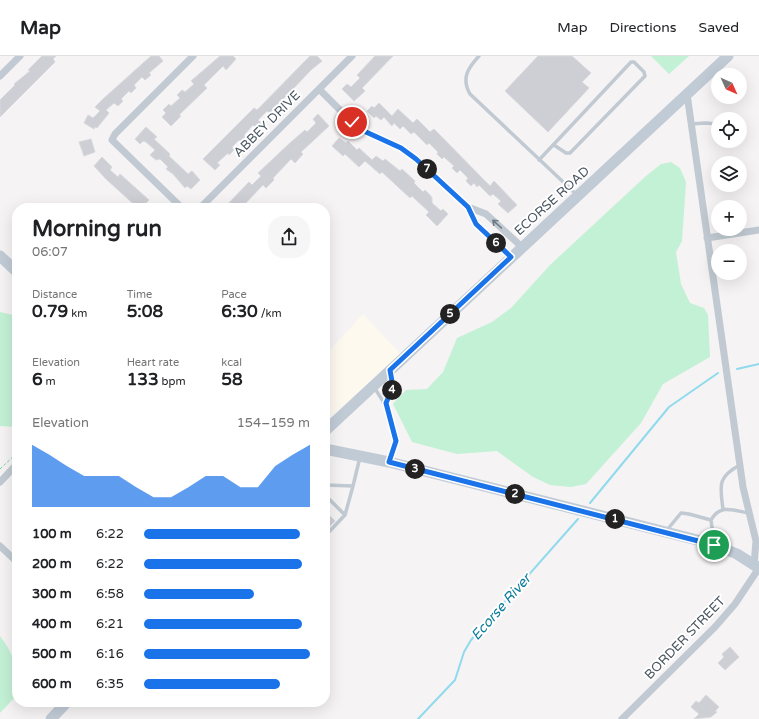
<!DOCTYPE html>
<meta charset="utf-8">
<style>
:root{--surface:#fff;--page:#f6f6f6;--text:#202124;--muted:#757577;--line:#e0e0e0;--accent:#1a73e8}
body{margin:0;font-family:"Varela Round",sans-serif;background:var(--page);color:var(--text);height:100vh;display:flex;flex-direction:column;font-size:15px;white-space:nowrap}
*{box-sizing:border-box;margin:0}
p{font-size:13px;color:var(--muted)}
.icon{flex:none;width:22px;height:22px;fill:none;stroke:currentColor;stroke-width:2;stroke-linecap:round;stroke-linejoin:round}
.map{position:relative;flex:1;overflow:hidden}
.sheet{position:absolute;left:12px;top:147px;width:318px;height:504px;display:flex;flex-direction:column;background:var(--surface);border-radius:16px;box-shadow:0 4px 16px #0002}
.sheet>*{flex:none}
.needle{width:26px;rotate:135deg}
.tools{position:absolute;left:711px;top:12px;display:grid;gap:8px}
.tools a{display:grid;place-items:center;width:36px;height:36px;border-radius:50%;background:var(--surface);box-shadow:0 4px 16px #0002;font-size:20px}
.pin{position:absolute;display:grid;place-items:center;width:34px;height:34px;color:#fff;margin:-17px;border:2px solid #fff;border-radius:50%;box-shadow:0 1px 4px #0007}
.km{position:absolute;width:20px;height:20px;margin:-10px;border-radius:50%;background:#222;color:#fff;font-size:11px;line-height:20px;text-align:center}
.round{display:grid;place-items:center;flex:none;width:42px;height:42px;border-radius:16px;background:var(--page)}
.summary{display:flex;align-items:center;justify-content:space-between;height:68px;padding:0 20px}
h1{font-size:22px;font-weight:700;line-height:30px}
.metrics{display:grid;grid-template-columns:repeat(3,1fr);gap:6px;height:68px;padding:4px 20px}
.metrics div{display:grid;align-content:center}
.metrics b{font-size:17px;font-weight:700}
.metrics small{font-size:11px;font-weight:400}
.metrics p{font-size:11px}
.chart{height:112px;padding:8px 20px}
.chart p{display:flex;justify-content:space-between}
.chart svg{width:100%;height:72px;margin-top:4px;fill:var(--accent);opacity:.7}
ul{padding:0 20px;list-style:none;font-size:13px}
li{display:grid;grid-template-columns:64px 48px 1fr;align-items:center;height:30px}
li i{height:10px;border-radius:5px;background:var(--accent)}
header{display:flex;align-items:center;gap:24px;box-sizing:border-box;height:56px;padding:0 20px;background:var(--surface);border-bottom:1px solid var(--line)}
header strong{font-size:19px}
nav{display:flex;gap:22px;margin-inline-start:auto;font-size:14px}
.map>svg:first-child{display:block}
</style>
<header>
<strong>Map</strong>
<nav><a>Map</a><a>Directions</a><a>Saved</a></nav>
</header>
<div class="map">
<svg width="759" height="663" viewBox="0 0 759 663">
<rect width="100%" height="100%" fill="#f5f3f3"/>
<path fill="#fdf9ef" d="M363,258L401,298L325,366V299Z"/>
<path fill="#c3f1d5" d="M651,0H689L669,18Z
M671,106L680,112L686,126L682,185L676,196L681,228L690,247L704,252L708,259L710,301L663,328L641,367L586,428L571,431L550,429L533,421L497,395L457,398L412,386L393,348L406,334L427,333L443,316L457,282L492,266L511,252L550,209L646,120L661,108Z
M0,256L17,260V371L0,370Z
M0,580C16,601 17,613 17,639L0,657Z"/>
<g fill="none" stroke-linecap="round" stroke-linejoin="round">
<path stroke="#90daee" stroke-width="2" d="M737,313L759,308
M590,447L669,351L718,317
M418,663L455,624L464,596L471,584L578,463"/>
</g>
<path fill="#cdcfd5" stroke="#d7d9de" d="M42,0H56L53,3L55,6L0,61V44L15,29L14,28L30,15L28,14Z
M151,0H159L163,5L149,17L151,19L145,24L142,21L134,29L136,32L131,37L129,35L121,43L123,45L118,50L114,47L106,54L109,57L97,72L95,71L94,73L84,67L88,59L93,62L100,55L95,51L103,43Z
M220,0H233L236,3L226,14L223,10L204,29L207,32L179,59L181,60L171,70L162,61L166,57L163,54L169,48L171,50L180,42L177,39L182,34L185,36L194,28L191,25Z
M310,0H317L322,5L311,14L270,57L267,55L258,64L261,67L256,72L253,69L244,79L247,81L242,86L239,84L232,91L234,94L229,99L228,97L217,107L220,109L215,114L203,103L254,52L257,54Z
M375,0H393L362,32L365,35L354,45L342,33L347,28L351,31L360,22L357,19Z
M538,0H572L591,17L582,26L589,32L548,76L505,35Z
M379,47L392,60L398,53L413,67L417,63L430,76L434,73L490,130L494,125L517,149L508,157L498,148L501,145L493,138L490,140L479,129L477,131L474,127L471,130L466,125L468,122L460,114L457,117L452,112L454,110L444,101L442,103L437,98L438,96L429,87L427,89L414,76L411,78L403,70L400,73L394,67L392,70L384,61L381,64L376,60L374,62L367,55L372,50L374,52Z
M318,58L329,70L301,96L303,98L295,107L291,103L273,122L274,124L266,132L263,129L241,152H224L249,126L252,129L261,120L258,117L291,86L305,74L307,76L316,67L313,63Z
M146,71L157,81L154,83L170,98L169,100L188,118L192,115L200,124L191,133L187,130L185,132L173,118L166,113L168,111L160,103L156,104L150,99L155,94L146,86L143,85L140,88L135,83Z
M339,82L346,87L348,85L357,94L359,92L372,104L376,100L383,105L385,103L400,115L402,113L415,125L414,127L423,136L425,134L430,139L432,142V147L441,155L443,153L448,158L437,170L426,159L429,156L412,140L410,142L382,116L380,118L365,105L359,111L345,98L343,100L332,90Z
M91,83L95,96L84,100L79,86Z
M102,101L112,111L110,114L118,121L120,118L149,144L146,147L151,152H138L107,124L94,110Z
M325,455L335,465L325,475Z
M730,591L739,601L725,614L718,607L724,601L722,598Z
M706,639L719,651L715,655L717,656L711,661L694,663L699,658L691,651L696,645L699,647Z"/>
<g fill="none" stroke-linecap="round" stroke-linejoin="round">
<path stroke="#7ad0a6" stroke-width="1" stroke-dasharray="3 2" stroke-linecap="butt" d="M0,413L17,397"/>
<path stroke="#c1cad2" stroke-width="3.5" d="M479,0C468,12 461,22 470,38L577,139
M691,68L705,67L718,68
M539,104L631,6H634L644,16L645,20L570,97H566L554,89
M374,331C383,344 398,370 395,386C394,392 392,399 390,405
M386,347L393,331L391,317
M325,429L353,430L360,401
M325,439L345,459
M723,453C720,430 717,421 740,409
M667,474L681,457L689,458L711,464
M325,480L345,459L353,430
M714,487L711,464C720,448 733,454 748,457"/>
<path stroke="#c1cad2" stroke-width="7" d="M0,20L20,0
M319,33L352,66L366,76L401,92L416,103L468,151L486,158L522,191
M687,38L743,431L756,485L754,509
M468,151L476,168L511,201
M182,152L112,84L115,78L193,0
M200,152L352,0
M707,182L759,174
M0,426L17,408
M0,490L17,506
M622,663L715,571L735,548L759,512"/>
<path stroke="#c1cbd6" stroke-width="11" d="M0,200L17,216
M325,375L728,0
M325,393L389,406L709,487L737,498L759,512
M51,663L67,646"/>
</g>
<defs><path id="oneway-shaft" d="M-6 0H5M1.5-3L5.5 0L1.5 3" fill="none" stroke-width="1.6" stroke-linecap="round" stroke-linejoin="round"/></defs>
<use stroke="#6e7983" href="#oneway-shaft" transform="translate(497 168) rotate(-138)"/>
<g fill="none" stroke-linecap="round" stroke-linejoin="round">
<defs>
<path id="route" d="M352,66L366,76L401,92L416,103L468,151L476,168L511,201L390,314L393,331L386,347L396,385L389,406L714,489"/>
</defs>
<use href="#route" stroke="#fff" stroke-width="8"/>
<use href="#route" stroke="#1a73e8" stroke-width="5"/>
</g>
<g text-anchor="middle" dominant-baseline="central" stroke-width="4" stroke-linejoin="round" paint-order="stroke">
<g font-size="13" fill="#4a5661" stroke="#fff">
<text transform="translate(267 68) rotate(-45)">ABBEY DRIVE</text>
<text transform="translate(552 145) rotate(-42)">ECORSE ROAD</text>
<text transform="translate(685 582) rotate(-46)">BORDER STREET</text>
</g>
<g font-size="14" font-style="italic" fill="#0c7c9b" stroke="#fff">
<text transform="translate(501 551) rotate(-49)">Ecorse River</text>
</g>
</g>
</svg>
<div class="tools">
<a><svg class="needle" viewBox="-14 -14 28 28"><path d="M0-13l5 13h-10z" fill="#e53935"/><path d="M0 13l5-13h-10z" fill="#757577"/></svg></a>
<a><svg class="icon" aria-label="locate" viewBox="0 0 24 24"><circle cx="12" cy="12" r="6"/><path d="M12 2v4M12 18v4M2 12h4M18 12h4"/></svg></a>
<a><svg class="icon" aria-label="layers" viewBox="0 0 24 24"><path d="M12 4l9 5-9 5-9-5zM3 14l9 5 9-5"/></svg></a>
<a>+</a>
<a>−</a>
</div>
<div class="pin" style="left:714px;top:489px;background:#1e9e55"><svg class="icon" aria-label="arrive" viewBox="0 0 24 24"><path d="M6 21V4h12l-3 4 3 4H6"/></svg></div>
<div class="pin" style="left:352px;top:66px;background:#d93025"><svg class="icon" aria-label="check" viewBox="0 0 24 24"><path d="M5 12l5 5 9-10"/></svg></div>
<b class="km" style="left:615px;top:463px">1</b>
<b class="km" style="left:515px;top:438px">2</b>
<b class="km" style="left:415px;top:413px">3</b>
<b class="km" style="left:392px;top:334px">4</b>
<b class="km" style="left:450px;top:258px">5</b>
<b class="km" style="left:496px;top:187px">6</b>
<b class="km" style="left:427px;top:113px">7</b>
<section class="sheet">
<div class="summary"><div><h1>Morning run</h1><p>06:07</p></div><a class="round"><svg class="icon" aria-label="share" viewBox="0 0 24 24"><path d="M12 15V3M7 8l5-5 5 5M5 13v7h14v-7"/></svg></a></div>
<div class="metrics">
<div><p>Distance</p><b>0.79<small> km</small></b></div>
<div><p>Time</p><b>5:08</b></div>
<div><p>Pace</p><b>6:30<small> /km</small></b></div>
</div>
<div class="metrics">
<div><p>Elevation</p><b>6<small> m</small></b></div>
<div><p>Heart rate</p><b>133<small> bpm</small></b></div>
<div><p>kcal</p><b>58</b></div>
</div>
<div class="chart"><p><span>Elevation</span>154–159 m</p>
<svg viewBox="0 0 160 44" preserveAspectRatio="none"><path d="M0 44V6L10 12L20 19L30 25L40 25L50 25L60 32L70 38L80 38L90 32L100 25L110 25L120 32L130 32L140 19L150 12L160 6V44z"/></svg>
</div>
<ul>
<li><b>100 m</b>6:22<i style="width:94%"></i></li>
<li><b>200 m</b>6:22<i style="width:95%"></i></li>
<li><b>300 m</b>6:58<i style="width:66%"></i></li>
<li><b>400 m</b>6:21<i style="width:95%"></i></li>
<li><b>500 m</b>6:16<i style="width:100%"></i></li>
<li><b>600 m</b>6:35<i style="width:82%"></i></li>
</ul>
</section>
</div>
